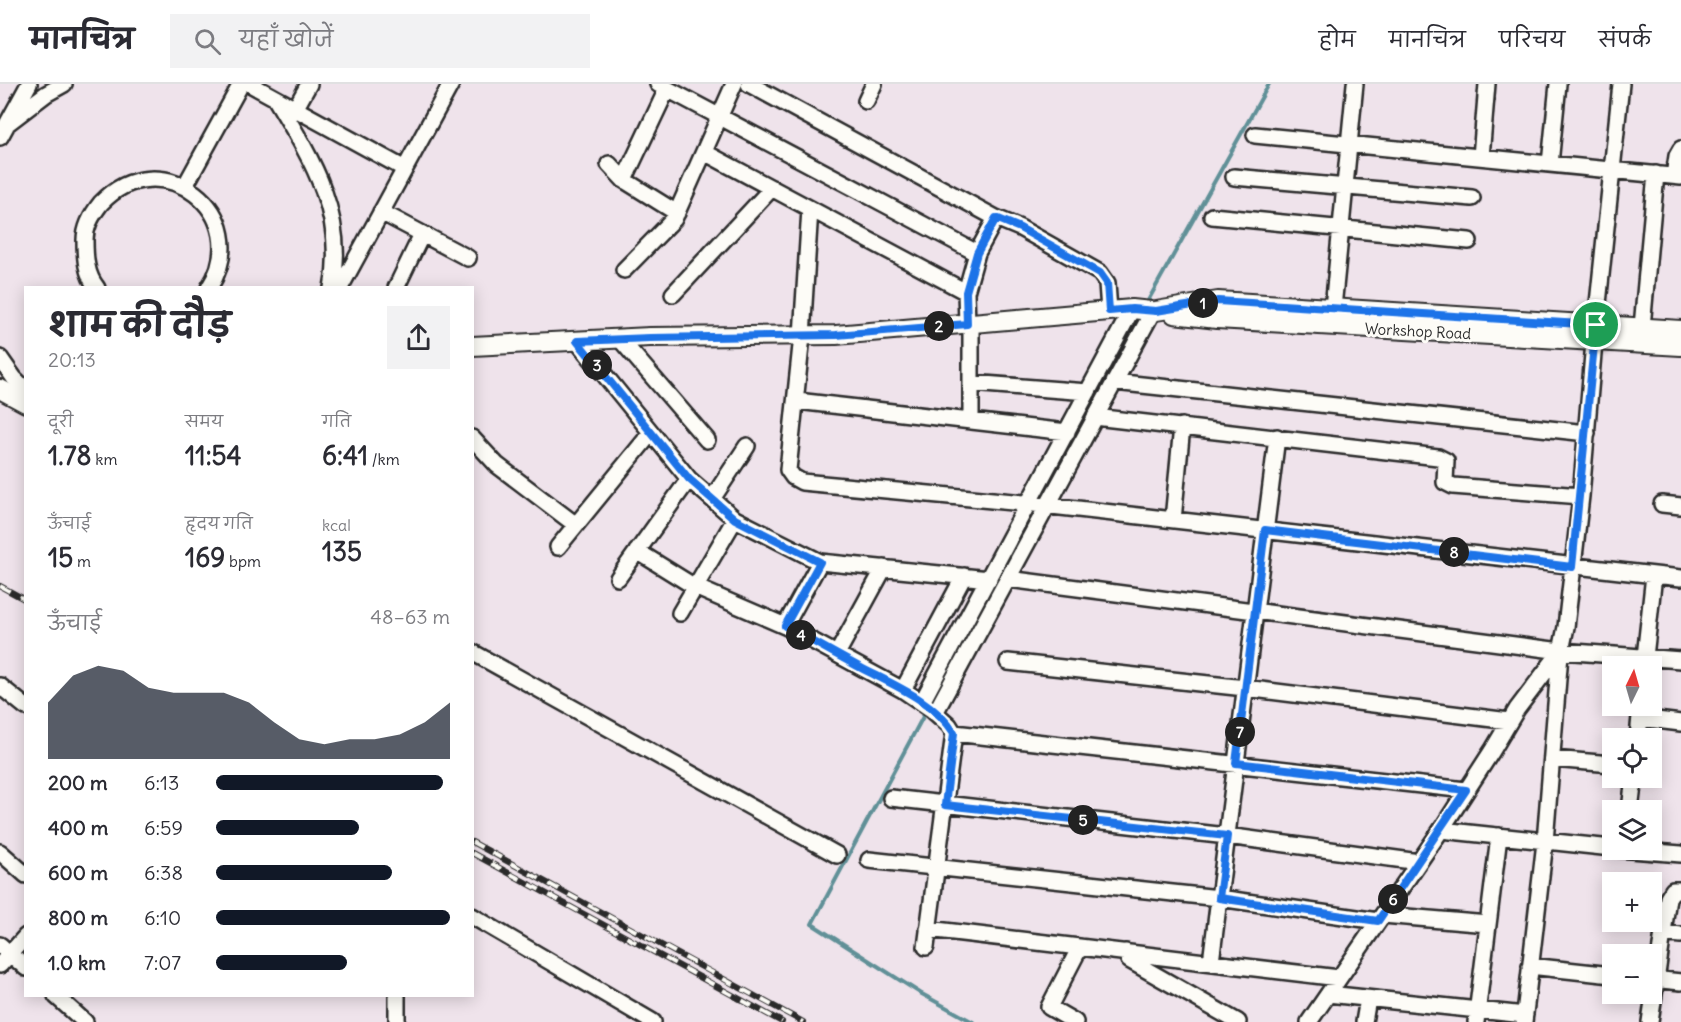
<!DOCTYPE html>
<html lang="hi">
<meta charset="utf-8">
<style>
:root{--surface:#fff;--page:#f2f2f3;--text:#2b2b33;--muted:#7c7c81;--line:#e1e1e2;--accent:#111827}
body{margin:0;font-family:Delius,"Playpen Sans Deva",sans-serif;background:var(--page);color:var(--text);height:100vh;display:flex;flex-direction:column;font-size:22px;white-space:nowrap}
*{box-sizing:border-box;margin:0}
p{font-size:20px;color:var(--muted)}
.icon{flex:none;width:33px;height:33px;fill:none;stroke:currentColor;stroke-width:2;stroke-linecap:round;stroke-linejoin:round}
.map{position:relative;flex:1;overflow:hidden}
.panel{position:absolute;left:24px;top:202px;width:450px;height:711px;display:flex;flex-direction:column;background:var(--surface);border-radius:0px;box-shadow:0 3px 15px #0003}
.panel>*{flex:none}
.needle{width:39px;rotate:5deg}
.fabs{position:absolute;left:1602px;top:572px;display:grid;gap:12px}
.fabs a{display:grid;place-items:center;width:60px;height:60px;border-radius:0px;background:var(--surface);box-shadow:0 3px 15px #0003;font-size:30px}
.pin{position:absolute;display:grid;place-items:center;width:51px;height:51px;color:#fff;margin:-26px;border:3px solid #fff;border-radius:50%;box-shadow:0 2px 6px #0007}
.km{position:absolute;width:30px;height:30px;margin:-15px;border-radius:50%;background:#222;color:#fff;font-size:16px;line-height:30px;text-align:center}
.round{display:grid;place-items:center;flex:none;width:63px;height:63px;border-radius:0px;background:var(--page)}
.head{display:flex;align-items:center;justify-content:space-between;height:102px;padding:0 24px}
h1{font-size:33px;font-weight:700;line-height:45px}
.metrics{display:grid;grid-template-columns:repeat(3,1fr);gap:9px;height:102px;padding:6px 24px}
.metrics div{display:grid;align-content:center}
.metrics b{font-size:26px;font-weight:700}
.metrics small{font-size:16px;font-weight:400}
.metrics p{font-size:16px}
.chart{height:168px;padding:12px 24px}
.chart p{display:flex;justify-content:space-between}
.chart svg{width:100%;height:108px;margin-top:6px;fill:var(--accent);opacity:.7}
ul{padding:0 24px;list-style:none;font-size:20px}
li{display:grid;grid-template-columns:96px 72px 1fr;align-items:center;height:45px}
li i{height:15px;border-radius:8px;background:var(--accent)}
header{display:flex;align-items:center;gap:36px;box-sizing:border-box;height:84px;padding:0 30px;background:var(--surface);border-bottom:2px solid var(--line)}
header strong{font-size:28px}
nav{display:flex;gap:33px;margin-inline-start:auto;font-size:21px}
.search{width:420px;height:54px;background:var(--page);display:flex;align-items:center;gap:15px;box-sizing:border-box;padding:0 21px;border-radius:0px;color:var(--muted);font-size:22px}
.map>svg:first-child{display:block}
</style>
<header>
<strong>मानचित्र</strong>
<div class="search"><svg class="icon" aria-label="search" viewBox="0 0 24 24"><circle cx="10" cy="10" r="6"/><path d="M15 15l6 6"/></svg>यहाँ खोजें</div>
<nav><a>होम</a><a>मानचित्र</a><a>परिचय</a><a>संपर्क</a></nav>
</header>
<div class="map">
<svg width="1681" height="938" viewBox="0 0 1681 938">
<rect width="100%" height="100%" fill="#efe3eb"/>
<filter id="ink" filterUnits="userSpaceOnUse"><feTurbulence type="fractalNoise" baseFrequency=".0167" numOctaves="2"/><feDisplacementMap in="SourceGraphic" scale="12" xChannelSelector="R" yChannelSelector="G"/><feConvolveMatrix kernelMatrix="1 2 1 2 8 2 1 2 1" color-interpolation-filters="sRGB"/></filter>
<g filter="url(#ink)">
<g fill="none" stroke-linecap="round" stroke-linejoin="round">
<path stroke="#609097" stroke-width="4" d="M1145,222L1269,0
M1038,417L1140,231
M929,621L1035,424
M926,627L812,840L920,909L973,938"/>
<defs>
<path id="minor" d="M250,0L405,85
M658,0L977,169
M749,0L996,134
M275,14C311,74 347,131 332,204
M866,17L874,0
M295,25L309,0
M8,39L46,10L64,0
M1255,51L1681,93
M0,53L29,0
M704,68L966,208
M1481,73L1487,0
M609,80L624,96L677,129
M1550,80L1558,0
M1674,92L1677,72L1681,65
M1234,93L1472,114
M624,96L667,5
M185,102L241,0
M810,125L802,252L788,386L793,393L802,398L1034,420L1681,494
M381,128L468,174
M1212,132L1469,157
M624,186L674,135L734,0
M97,204C86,191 85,173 85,156C85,143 93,129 101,119C160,56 257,129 209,204
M340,204L451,0
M396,204L422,150
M673,210L772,104
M1333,224L1355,0
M967,240L966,208L977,169L996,134L1020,144L1100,189L1107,199L1109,227
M1642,243L1656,90
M620,255L707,356
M577,257L689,395L735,435L820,478
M0,274L14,294L26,306
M1114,298L1587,349
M971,299L1088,308
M797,317L1067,348
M1095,333L1438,373L1446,377L1445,398L1453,402L1581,412
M971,337V239
M472,354L497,381L576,441
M712,415L747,362
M1662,420L1681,422
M1173,436L1182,342
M558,463L651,349
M637,467L695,503L785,542L903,606L931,625L949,641L954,649L926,863
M618,494L689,395
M1008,495L1561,567L1681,576
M680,529L735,435
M785,542L820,478L989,495
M472,568L837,771
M837,570L884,484
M1008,578L1245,604L1509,637
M1644,582L1654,491
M0,602L26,623
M903,606L964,492
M922,618L1132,225
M935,629L1153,227
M1640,634L1681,639
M954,649L1466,706
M1638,654L1641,621
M1552,675L1612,680
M891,714L1227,752L1419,778
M1630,726L1634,693
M1441,746L1612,764
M1618,765L1681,770
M0,768L26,791
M869,776L1219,814L1378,837
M1383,831L1488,840
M472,832L653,938
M928,845L1339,894
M1663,849L1681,851
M0,861L26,884
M1126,868L1129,876L1238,938
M1211,878L1277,353
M0,881L26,852
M1530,882L1612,891
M1652,895L1681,898
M1328,910L1525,931
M56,912L85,938
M397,912V938
M1075,938L1049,923L1080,863
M1309,938L1441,746L1492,667L1517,625L1561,567L1566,543L1581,412L1594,258L1621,0
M1364,938L1368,915
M1476,938L1499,752
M1524,938L1545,758L1560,570
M1650,938L1668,814L1673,806H1681"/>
<path id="major" d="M1156,227L1218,217L1681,246
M1174,230L1217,235L1681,262
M472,262L650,253L836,251L1132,225L1151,227
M0,305L26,319"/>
</defs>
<use href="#minor" stroke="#2b2b2b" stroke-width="20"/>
<use href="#major" stroke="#2b2b2b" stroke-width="22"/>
<use href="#minor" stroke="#fdfcf7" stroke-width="15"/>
<use href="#major" stroke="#fdfcf7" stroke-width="18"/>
<defs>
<path id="rail" d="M0,502L26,516
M472,758L803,938
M472,769L782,938"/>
</defs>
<use href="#rail" stroke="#2b2b2b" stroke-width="6"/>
<use href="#rail" stroke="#fdfcf7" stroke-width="4" stroke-dasharray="11" stroke-linecap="butt"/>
</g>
</g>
<g fill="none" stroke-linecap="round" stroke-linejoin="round" filter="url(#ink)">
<defs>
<path id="route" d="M996,134L1020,144L1100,189L1107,199L1109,227L1132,225L1156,227L1218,217L1596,241L1572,483L1265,446L1236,679L1466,706L1378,837L1219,814L1227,752L945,721L954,649C935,618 894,601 863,585C837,571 811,556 785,542L820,478L735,435L689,395L577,257L650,254L836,251L967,240L966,208L977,169Z"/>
</defs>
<use href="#route" stroke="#fff" stroke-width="12"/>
<use href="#route" stroke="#1a73e8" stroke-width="8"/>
</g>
<g text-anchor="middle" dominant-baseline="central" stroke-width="6" stroke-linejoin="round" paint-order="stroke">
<g font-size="15" fill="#2b2b2b" stroke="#fdfcf7">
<text transform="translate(1418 247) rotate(3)">Workshop Road</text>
</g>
</g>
</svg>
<div class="fabs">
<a><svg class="needle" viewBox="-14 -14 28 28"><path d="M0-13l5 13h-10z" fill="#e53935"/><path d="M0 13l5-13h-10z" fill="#7c7c81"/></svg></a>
<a><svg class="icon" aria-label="locate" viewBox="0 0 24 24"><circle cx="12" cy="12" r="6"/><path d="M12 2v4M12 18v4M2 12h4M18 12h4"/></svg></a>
<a><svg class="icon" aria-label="layers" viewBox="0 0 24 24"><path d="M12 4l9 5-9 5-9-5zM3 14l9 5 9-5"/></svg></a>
<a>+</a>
<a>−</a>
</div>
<div class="pin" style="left:1596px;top:241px;background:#1e9e55"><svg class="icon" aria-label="arrive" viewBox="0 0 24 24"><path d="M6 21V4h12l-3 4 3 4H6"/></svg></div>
<b class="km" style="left:1203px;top:219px">1</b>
<b class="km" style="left:939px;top:242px">2</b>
<b class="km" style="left:597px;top:281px">3</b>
<b class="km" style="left:801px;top:551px">4</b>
<b class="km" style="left:1083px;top:736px">5</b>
<b class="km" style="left:1393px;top:815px">6</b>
<b class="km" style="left:1240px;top:648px">7</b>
<b class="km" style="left:1454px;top:468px">8</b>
<section class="panel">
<div class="head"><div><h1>शाम की दौड़</h1><p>20:13</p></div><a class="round"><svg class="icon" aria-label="share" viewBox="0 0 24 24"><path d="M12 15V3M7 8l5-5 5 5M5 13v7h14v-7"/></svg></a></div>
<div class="metrics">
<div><p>दूरी</p><b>1.78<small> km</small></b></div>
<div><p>समय</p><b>11:54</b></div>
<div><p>गति</p><b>6:41<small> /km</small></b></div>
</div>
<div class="metrics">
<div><p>ऊँचाई</p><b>15<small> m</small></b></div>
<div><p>हृदय गति</p><b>169<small> bpm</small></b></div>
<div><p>kcal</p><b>135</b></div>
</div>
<div class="chart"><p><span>ऊँचाई</span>48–63 m</p>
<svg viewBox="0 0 160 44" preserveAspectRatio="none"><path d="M0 44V21L10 10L20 6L30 8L40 15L50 17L60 17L70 17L80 21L90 29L100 36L110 38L120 36L130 36L140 34L150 29L160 21V44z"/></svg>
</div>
<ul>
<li><b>200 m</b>6:13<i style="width:97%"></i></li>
<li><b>400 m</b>6:59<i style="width:61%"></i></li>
<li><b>600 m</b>6:38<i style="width:75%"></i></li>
<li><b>800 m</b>6:10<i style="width:100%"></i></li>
<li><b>1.0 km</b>7:07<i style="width:56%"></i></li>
</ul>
</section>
</div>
